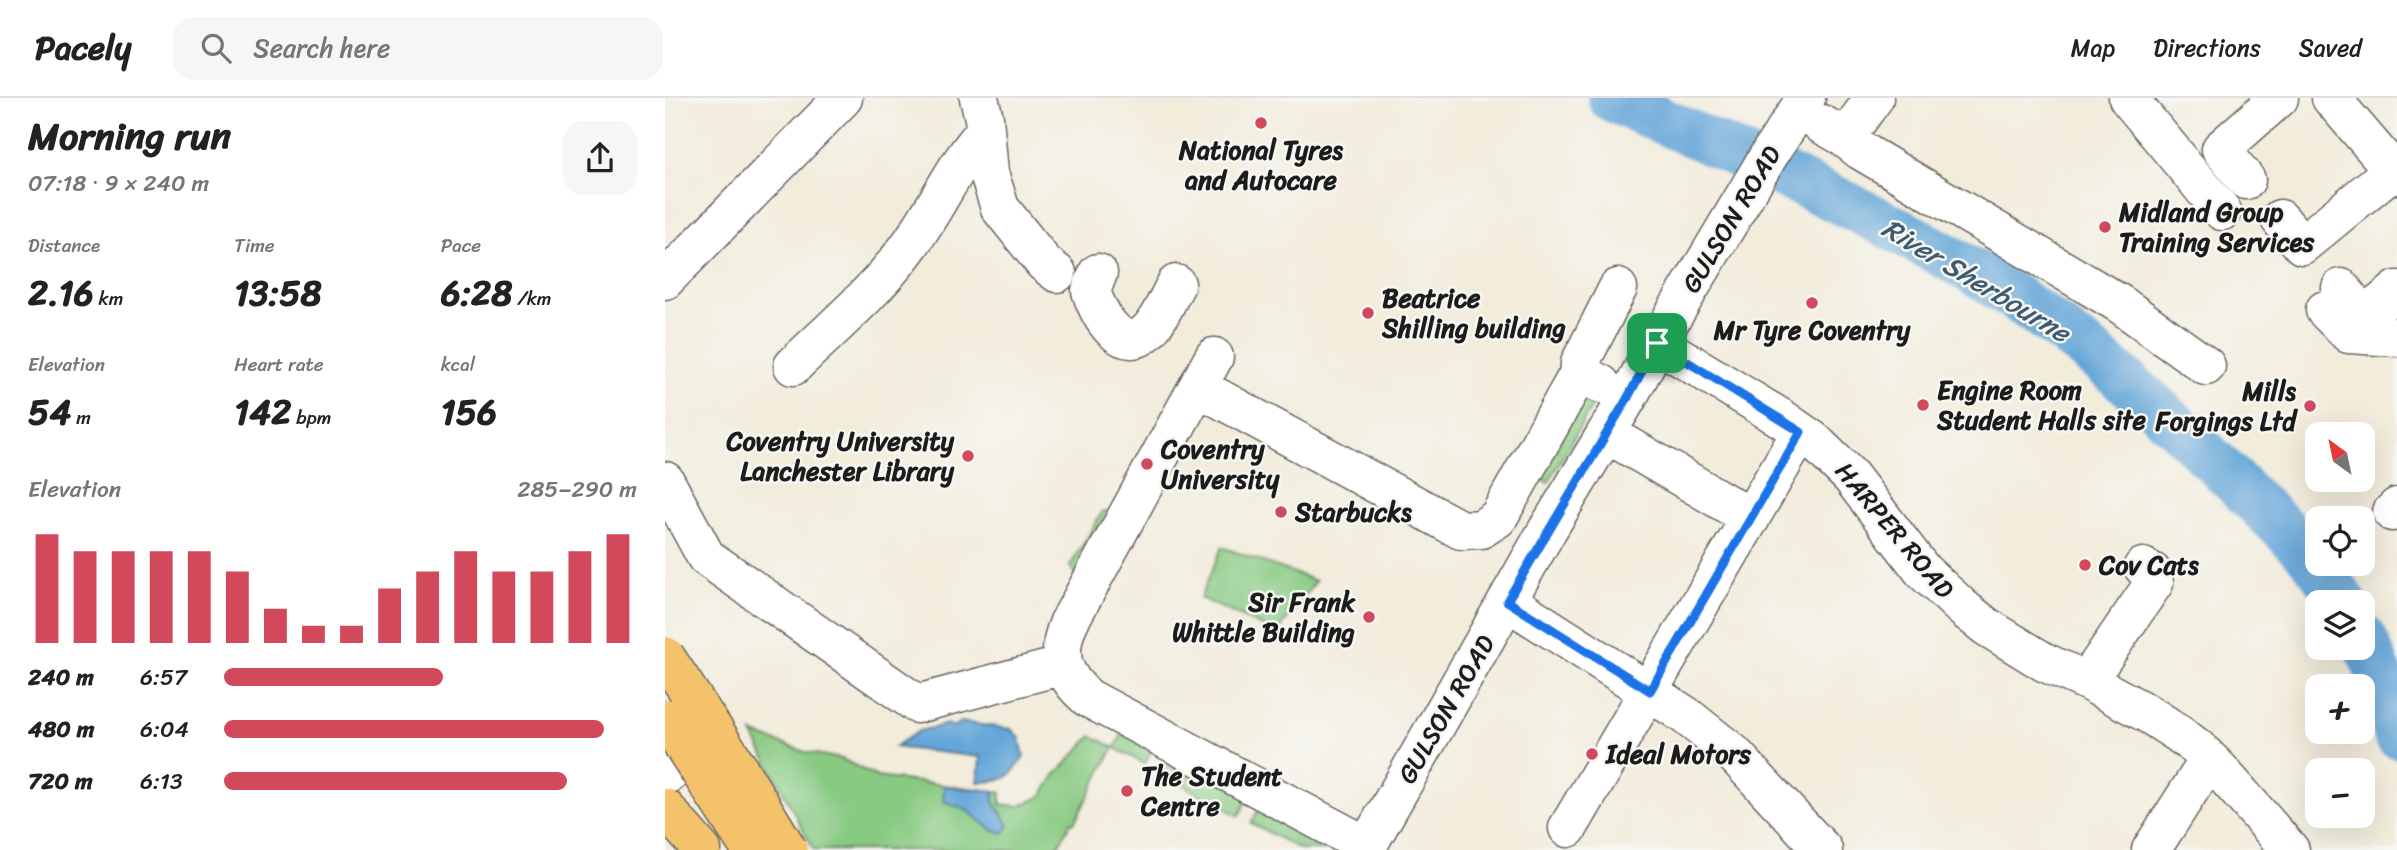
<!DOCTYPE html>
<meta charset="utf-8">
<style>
:root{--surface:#fff;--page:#f6f6f6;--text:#222;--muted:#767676;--line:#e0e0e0;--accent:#d1495b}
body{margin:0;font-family:Sriracha,sans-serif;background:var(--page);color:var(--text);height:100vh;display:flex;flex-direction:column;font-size:26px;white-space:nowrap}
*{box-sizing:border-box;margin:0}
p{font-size:23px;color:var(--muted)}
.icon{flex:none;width:38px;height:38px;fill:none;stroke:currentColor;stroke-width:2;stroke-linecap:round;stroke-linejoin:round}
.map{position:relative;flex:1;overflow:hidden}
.details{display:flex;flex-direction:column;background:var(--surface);width:665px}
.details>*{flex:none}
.needle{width:46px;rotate:327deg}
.buttons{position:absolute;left:1640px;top:324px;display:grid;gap:14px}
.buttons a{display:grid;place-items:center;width:70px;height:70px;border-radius:14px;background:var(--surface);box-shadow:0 7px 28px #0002;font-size:35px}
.pin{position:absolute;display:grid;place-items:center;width:60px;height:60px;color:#fff;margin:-30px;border-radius:14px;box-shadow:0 4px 10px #0006}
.round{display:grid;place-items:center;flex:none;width:74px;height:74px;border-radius:21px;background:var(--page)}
.head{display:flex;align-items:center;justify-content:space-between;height:119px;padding:0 28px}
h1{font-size:38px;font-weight:700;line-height:52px}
.figures{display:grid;grid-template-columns:repeat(3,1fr);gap:10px;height:119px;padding:7px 28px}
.figures div{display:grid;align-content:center}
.figures b{font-size:35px;font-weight:700}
.figures small{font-size:19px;font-weight:400}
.figures p{font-size:19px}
.chart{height:196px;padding:14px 28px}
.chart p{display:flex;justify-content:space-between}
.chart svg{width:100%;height:126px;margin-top:7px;stroke:var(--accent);stroke-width:6}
ul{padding:0 28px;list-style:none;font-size:23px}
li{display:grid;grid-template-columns:112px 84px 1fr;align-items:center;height:52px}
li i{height:18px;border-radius:9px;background:var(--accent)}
header{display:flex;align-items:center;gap:42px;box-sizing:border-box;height:98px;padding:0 35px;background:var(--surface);border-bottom:2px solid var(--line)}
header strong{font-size:33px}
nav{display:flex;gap:38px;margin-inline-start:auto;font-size:24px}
.search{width:490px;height:63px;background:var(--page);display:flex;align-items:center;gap:18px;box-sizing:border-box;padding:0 24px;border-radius:21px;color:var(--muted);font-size:26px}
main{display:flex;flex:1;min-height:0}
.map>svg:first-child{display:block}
</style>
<header>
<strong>Pacely</strong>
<div class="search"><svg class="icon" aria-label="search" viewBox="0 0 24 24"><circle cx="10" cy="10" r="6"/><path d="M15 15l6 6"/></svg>Search here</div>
<nav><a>Map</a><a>Directions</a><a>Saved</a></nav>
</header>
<main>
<section class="details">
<div class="head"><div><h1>Morning run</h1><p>07:18 · 9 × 240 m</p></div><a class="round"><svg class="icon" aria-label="share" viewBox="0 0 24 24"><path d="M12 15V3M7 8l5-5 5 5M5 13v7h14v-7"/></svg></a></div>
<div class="figures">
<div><p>Distance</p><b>2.16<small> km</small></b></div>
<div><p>Time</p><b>13:58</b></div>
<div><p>Pace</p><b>6:28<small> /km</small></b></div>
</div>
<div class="figures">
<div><p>Elevation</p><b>54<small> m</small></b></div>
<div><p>Heart rate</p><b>142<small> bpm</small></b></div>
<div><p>kcal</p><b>156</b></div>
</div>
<div class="chart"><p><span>Elevation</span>285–290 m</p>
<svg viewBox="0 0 160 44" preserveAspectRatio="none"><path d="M5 44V6M15 44V12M25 44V12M35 44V12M45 44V12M55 44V19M65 44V32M75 44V38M85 44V38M95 44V25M105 44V19M115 44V12M125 44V19M135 44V19M145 44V12M155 44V6"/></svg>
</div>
<ul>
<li><b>240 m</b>6:57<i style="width:53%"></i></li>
<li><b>480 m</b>6:04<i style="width:92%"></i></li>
<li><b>720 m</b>6:13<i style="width:83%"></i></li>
</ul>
</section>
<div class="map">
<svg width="1732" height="752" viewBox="0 0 1732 752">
<rect width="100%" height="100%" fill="#f6f6f2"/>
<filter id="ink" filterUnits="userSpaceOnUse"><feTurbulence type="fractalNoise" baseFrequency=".0143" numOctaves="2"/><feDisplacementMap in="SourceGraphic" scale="14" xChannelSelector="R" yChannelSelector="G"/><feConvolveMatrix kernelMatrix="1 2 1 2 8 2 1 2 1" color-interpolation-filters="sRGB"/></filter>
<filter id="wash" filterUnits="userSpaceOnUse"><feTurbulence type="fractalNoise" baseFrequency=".00686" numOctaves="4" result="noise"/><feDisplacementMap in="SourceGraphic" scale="28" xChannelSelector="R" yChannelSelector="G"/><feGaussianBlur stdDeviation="1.57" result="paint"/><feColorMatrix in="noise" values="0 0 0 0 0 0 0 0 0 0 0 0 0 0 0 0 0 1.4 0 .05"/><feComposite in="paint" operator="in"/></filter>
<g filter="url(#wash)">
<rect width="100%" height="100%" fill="#f2ecdb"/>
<path fill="#88ca82" stroke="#52734f" stroke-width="2" d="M920,299L931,301L883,385L874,379Z
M438,413H451L411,478L405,468Z
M557,449L651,483L612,535L535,500Z
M458,634L488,649L480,666L450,650Z
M87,635L140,654L177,661L212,679L336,694V707L355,708L377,698L390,677L427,638L449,649L409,725L406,724L391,752H149Z
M502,656L585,695L574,718L493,673Z
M599,703L664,744L660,752H636L586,725Z"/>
<path fill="#65a6d8" stroke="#40617a" stroke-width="2" d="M295,624L346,631L355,640L359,659C342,682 342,683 313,684L315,659L229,649L254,633L283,626L288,629Z
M279,688L329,693V704L344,727L339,735L329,733L301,712L278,703Z"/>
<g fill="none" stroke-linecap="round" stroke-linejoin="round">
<path stroke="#65a6d8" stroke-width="47" d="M946,0C1063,53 1183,102 1295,166C1395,223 1483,298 1565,379C1591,405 1619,430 1644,457C1657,471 1667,489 1679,504
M1698,539L1720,589L1732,637"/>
</g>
</g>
<g filter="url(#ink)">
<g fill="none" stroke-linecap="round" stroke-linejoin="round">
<defs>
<path id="minor" d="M314,0L319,20L324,75L335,110L379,165L392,175
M1463,0L1557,113
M1666,0L1732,77
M1156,26L1176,37L1188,29L1209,0
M1176,37L1195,52L1455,206L1541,268
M1581,82L1556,51L1614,0
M1615,121L1637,147L1728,72
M433,175L426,193C433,216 458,262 486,230C496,218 503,200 511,186
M0,182L178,0
M1676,190L1700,218L1732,192
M1660,212L1684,236L1732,239
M992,245L1119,322L1149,343L1186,379L1258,473L1299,511L1322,529L1379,564L1422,583L1485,617L1513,635L1534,651L1554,671L1625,752
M549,259L404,524C390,556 397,578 423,600L702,748
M128,268C166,231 209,195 241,152C270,114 287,70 319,35
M936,286L914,275L915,265L953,190
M533,289L796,432L816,431L833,420L914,275
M941,335L1086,420
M0,383L41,459L252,606L399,567
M1727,414L1732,409
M842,503L1020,617L1068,655L1158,752
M1422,583L1489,485L1487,474L1478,469
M0,667L5,675L45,631
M903,730L1136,334
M700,752L883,431L962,301L992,245L1107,52L1141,0
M1486,752L1544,662"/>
<path id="highway" d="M0,710L37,752"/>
</defs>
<use href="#minor" stroke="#67655f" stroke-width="41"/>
<use href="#highway" stroke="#67655f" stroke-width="41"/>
<use href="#minor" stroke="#fff" stroke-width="38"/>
<use href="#highway" stroke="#f4c26a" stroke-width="38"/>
<defs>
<path id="highway-bridge" d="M0,558L66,658L123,752
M0,620L86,752"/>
</defs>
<use href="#highway-bridge" stroke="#67655f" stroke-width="41" stroke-linecap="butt"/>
<use href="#highway-bridge" stroke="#f4c26a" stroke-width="38"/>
</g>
</g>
<g fill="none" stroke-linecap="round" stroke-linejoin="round" filter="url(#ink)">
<defs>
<path id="route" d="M992,245L1136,334L985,593L842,503L962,301Z"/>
</defs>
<use href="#route" stroke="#fff" stroke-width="14"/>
<use href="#route" stroke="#1a73e8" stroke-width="9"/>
</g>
<g fill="#d1495b" stroke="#f6f6f2" stroke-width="2.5">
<circle cx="596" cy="25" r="7"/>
<circle cx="1440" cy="129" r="7"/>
<circle cx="1147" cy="205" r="7"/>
<circle cx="703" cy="215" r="7"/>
<circle cx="1258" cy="307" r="7"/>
<circle cx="1645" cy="308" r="7"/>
<circle cx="303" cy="358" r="7"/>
<circle cx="482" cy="366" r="7"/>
<circle cx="616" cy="414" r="7"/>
<circle cx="1420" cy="467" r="7"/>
<circle cx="704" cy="519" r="7"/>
<circle cx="927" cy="656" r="7"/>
<circle cx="462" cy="693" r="7"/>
</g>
<g text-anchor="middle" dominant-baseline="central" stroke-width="5" stroke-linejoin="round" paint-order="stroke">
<g font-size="26" font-weight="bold" fill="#1c1c1c" stroke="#f6f6f2" text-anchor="start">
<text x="596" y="52" text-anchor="middle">National Tyres<tspan x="596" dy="30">and Autocare</tspan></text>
<text x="1454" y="114">Midland Group<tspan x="1454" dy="30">Training Services</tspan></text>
<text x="717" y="200">Beatrice<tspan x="717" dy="30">Shilling building</tspan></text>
<text x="1147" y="232" text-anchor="middle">Mr Tyre Coventry</text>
<text x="1272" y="292">Engine Room<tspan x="1272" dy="30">Student Halls site</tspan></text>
<text x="1631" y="293" text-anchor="end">Mills<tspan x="1631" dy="30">Forgings Ltd</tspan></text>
<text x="289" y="343" text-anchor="end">Coventry University<tspan x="289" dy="30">Lanchester Library</tspan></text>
<text x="496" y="351">Coventry<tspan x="496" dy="30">University</tspan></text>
<text x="630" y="414">Starbucks</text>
<text x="1434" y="467">Cov Cats</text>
<text x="690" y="504" text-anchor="end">Sir Frank<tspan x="690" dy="30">Whittle Building</tspan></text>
<text x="941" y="656">Ideal Motors</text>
<text x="476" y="678">The Student<tspan x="476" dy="30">Centre</tspan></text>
</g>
<g font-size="26" fill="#1c1c1c" stroke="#f6f6f2">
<text transform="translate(1066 121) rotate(-59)">GULSON ROAD</text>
<text transform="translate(1230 432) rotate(50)">HARPER ROAD</text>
<text transform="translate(781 611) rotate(-60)">GULSON ROAD</text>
</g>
<g font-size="28" font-style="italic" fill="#3d5a71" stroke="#f6f6f2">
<text transform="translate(1311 182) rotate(31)">River Sherbourne</text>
</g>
</g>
</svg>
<div class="buttons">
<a><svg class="needle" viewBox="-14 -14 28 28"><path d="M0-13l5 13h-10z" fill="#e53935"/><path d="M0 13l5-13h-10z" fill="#767676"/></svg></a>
<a><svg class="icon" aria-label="locate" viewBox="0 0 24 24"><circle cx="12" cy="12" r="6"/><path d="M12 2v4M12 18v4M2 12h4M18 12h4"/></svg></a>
<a><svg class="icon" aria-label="layers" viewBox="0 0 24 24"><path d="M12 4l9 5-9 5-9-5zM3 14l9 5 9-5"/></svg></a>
<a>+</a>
<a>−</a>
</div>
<div class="pin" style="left:992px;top:245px;background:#1e9e55"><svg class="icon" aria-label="arrive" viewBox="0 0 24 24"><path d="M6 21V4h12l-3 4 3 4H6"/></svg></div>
</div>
</main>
